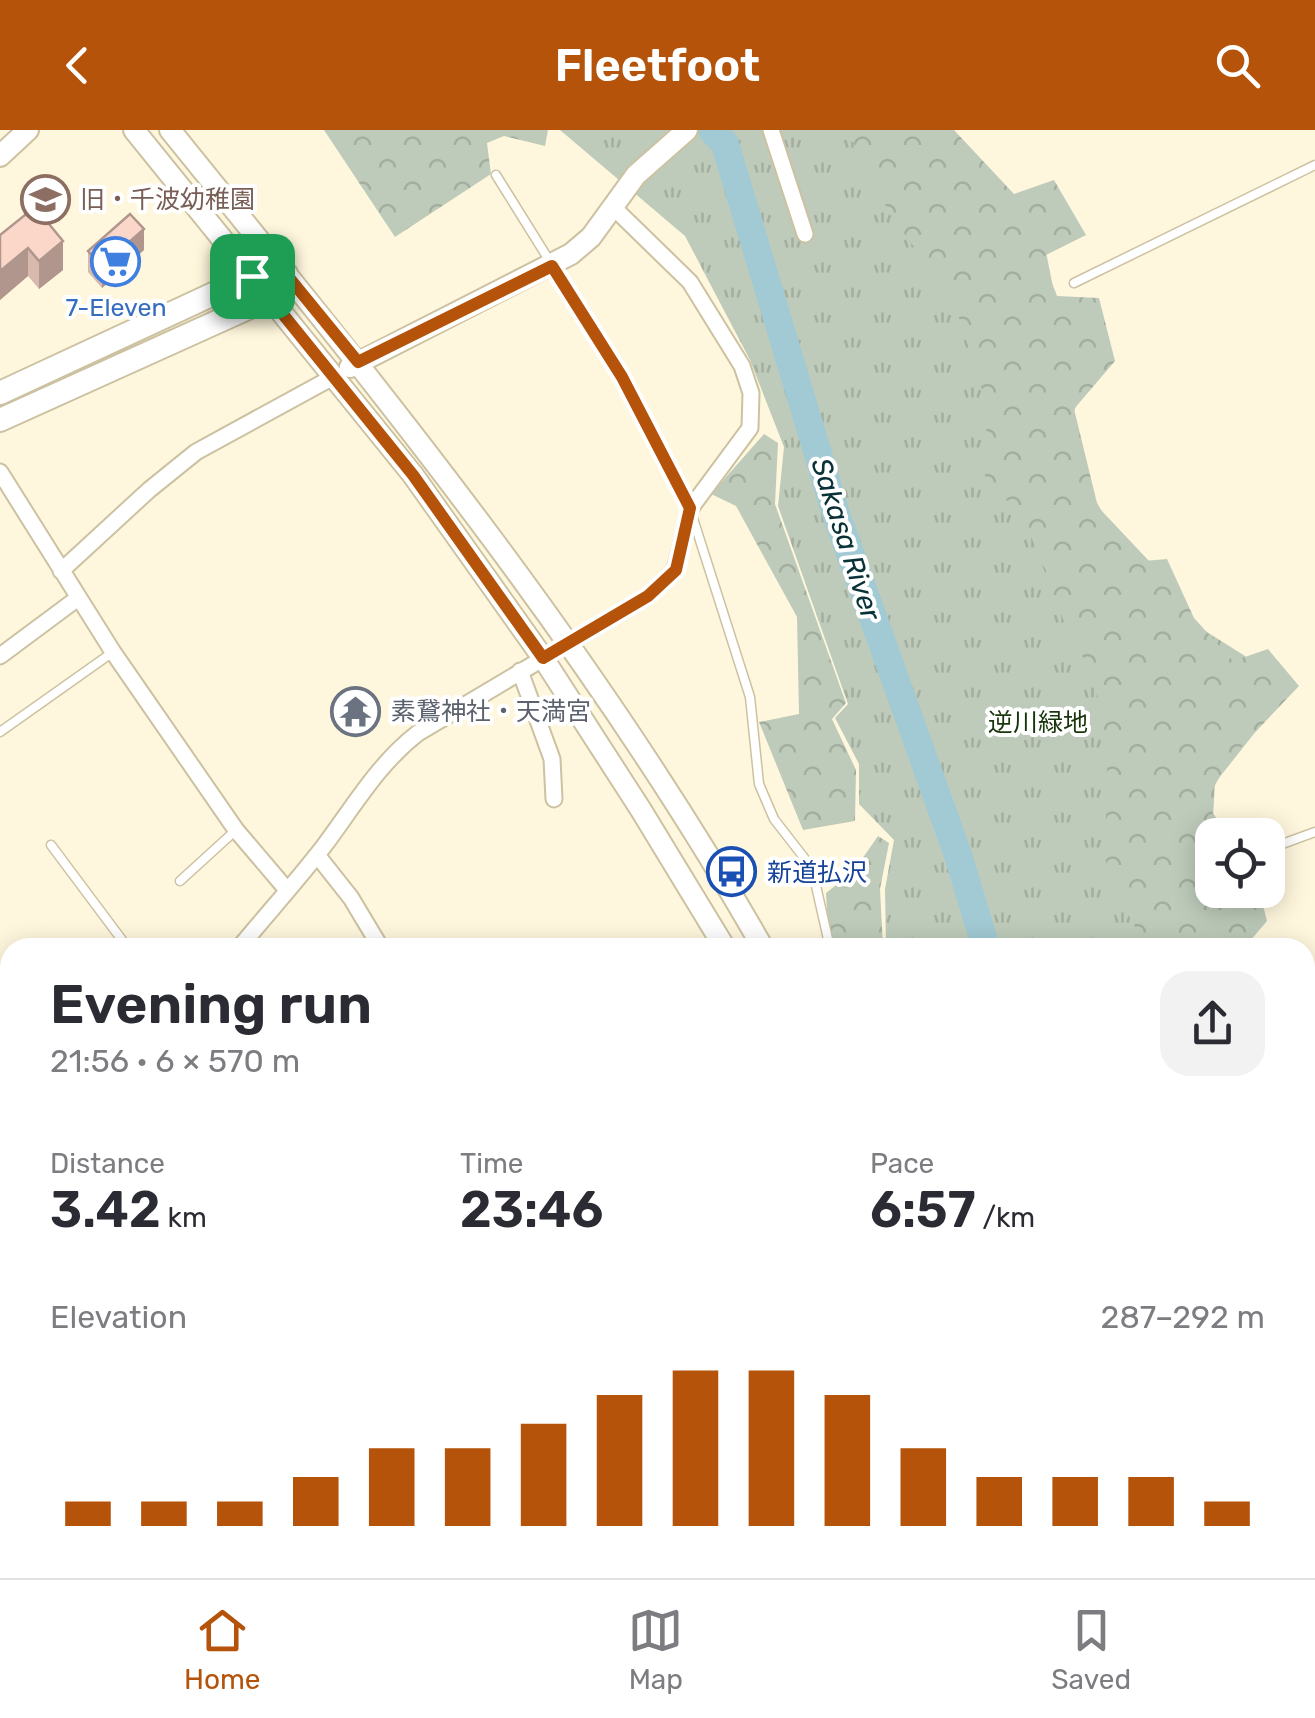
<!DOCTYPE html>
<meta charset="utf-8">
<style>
:root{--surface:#fff;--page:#f2f2f3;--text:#2b2b33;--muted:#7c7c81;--line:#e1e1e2;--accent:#b45309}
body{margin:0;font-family:Rubik,"Noto Sans JP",sans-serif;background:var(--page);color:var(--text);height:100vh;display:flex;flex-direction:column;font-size:38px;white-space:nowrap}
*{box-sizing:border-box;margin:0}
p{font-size:32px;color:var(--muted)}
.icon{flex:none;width:55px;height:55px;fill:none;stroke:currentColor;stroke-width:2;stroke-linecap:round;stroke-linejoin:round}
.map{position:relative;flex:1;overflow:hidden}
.sheet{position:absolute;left:0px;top:808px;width:1315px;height:642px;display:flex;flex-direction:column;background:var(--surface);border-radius:30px 30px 0 0;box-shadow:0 5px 25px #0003}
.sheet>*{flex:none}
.fabs{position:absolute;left:1195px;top:688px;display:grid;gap:20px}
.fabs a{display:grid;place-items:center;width:90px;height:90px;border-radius:20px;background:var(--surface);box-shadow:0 5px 25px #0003;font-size:50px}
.pin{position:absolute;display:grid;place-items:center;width:85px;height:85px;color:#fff;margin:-42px;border-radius:20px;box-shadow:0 5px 15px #0006}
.round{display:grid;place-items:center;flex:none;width:105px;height:105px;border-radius:30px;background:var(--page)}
.overview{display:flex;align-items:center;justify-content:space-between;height:170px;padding:0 50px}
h1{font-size:55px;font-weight:600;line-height:75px}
.metrics{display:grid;grid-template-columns:repeat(3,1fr);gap:15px;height:170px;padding:10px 50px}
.metrics div{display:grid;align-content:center}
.metrics b{font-size:50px;font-weight:600}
.metrics small{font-size:28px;font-weight:400}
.metrics p{font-size:28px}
.chart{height:280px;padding:20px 50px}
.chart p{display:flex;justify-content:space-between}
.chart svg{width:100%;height:180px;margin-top:10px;stroke:var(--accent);stroke-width:6}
header{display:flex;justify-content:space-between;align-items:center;height:130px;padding:0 50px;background:var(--accent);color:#fff;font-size:45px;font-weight:600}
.dock{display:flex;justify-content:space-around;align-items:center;height:140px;border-top:2px solid var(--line);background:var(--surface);font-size:28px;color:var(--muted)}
.dock a{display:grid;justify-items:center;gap:5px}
.dock .current{color:var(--accent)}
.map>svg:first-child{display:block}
</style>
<header><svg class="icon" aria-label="back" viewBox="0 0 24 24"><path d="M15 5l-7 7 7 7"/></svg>Fleetfoot<svg class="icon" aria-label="search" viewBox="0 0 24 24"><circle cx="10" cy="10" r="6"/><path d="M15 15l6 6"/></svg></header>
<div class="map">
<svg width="1315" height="1448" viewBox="0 0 1315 1448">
<defs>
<pattern id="grass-tufts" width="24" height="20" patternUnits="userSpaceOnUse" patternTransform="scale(2.5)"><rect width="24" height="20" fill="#becbba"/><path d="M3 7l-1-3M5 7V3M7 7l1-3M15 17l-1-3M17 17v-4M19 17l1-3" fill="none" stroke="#a3ae9f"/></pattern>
<pattern id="forest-crowns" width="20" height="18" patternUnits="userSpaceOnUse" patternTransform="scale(2.5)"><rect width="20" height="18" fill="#becbba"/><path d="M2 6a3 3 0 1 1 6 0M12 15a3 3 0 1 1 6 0" fill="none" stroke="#a3ae9f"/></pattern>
</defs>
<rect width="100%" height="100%" fill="#fff7dd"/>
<path fill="url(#grass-tufts)" d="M560,0H937L1046,122L1053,157L1088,244L1069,295L1081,345L1100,379L1166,449L1196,495L1245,526L1272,581L1215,653L1212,705L1197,757L1223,817H886L885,759L894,710L859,674V634L835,588L848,574L778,376L784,317L750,230L685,106Z
M1305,1200L1315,1224V1448H1185L1179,1440H1305Z"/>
<path fill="url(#forest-crowns)" d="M324,0H548L545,16L504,6L487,13L491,44L395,107Z
M835,0H954L1014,64L1054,50L1086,105L1042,127L1057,166L1099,168L1115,231L1074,279L1097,373L1132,432L1167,429L1194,488L1233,531L1268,519L1299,556L1227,632L1206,673L1228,705H1212V760H1259L1267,791L1250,811L1253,817H1146L1113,757L1105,729L1107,638L1096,553L1063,489L1022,383L985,352L987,275L955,175L888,80L854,13Z
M764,304L778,313L775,374L846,573L832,589L856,640L855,691L803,700L759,592L799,584L797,487L736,376L711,364Z
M878,706L889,713L880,759L883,817H829L826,763L853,742Z
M1305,1199L1315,1208V1440L1305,1399Z"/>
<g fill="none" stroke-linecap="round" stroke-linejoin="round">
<path stroke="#a2cad4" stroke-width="28" d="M712,0L725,14L836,384L958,725L986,818
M1243,1440L1248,1448"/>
<defs>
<path id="service" d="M496,45L622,247L690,379L750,567L759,654L774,689L812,738L830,818
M1074,153L1315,35
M0,602L113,522
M51,715L128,818
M1274,717L1315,702
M180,751L236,700
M0,865L10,880
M0,1260L10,1254
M0,1425L10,1431
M28,1440L44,1448
M1003,1440L1006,1448
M349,1448L354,1440
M563,1448V1440
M750,1448L751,1440"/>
<path id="minor" d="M771,0L805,104
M0,342L113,522L236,700L287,760
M61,441L149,360L196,322L335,246
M0,526L78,468
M520,541L552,629L554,669
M317,725L351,768L381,818
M239,818C267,784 297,751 324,716C354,676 378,634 418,603L648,466L675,440L690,379L750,298L751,263L742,236L690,152L612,76
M0,943L10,938
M0,1127L10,1114
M0,1306L10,1312
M159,1440L163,1448
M55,1448L64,1440"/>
<path id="tertiary" d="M134,0L413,345L543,528L641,680L725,818
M170,0C382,262 596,524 763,818
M0,26L28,0
M350,237L571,124L591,107L636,45L687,0
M1113,1440L1118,1448
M1140,1440L1145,1448"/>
<path id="secondary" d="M0,263L252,146L286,144
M0,290L270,168L286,144"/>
</defs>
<use href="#service" stroke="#ccc2a2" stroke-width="11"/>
<use href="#minor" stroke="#ccc2a2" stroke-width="19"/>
<use href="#tertiary" stroke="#ccc2a2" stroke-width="24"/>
<use href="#secondary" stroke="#ccc2a2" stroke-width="26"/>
<use href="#service" stroke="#fff" stroke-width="8"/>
<use href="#minor" stroke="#fff" stroke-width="15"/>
<use href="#tertiary" stroke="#fff" stroke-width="20"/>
<use href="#secondary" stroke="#fff" stroke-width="22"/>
</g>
<path fill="#d8b9ae" d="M35,77L63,140L39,159L28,146L0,170Z
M144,120L102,158L88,142V121Z"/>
<path fill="#b0968d" d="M144,99V120L102,158V136Z
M63,111V140L39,159V131Z
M28,118V146L0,170V141Z"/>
<path fill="#fbd7ca" stroke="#b0968d" stroke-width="2.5" d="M35,77L63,111L39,131L28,118L0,141V105Z
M130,84L144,99L102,136L88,121Z"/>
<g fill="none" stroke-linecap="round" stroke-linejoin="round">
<defs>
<path id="route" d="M552,136L622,247L690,378L676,440L648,466L543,528L413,345L252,146L286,144L358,232Z"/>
</defs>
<use href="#route" stroke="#fff" stroke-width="20"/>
<use href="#route" stroke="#b45309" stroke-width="12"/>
</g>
<defs>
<symbol id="school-ring" viewBox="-11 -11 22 22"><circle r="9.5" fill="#fff" stroke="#8d6e63" stroke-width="1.5"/><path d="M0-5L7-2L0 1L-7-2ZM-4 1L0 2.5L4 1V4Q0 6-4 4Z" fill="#8d6e63"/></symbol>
<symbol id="supermarket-ring" viewBox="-11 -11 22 22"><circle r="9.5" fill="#fff" stroke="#3f7fe0" stroke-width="1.5"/><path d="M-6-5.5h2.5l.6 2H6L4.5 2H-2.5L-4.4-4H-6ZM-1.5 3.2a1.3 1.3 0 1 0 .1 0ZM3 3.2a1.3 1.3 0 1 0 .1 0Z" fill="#3f7fe0"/></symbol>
<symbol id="temple-ring" viewBox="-11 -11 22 22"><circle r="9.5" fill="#fff" stroke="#6b7280" stroke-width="1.5"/><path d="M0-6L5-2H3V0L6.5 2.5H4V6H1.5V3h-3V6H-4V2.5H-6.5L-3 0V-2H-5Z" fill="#6b7280"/></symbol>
<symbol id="bus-ring" viewBox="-11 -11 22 22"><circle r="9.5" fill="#fff" stroke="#1a4fb4" stroke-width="1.5"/><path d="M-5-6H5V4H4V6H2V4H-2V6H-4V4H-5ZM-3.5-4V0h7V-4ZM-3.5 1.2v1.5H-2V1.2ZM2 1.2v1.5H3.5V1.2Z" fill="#1a4fb4"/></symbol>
</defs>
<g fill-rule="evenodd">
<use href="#school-ring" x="18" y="42" width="55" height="55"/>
<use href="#supermarket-ring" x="88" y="104" width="55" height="55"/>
<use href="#temple-ring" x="328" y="554" width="55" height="55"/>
<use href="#bus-ring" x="704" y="714" width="55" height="55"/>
</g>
<g text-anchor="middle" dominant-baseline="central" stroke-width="8" stroke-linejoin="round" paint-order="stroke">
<g font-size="25" fill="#785e54" stroke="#fff" text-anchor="start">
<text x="80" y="69">旧・千波幼稚園</text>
</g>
<g font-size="25" fill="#366cbe" stroke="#fff">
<text x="116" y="177">7-Eleven</text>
</g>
<g font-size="25" fill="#5b616d" stroke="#fff" text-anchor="start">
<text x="391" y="581">素鵞神社・天満宮</text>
</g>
<g font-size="25" fill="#18350c" stroke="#fff">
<text x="1038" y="592">逆川緑地</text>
</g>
<g font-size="25" fill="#164399" stroke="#fff" text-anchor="start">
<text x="767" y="742">新道払沢</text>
</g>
<g font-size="28" font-style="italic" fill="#093138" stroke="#fff">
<text transform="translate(846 409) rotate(72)">Sakasa River</text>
</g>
</g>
</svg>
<div class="fabs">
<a><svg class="icon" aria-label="locate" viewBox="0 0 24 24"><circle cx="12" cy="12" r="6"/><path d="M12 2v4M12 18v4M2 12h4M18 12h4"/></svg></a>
</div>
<div class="pin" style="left:252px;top:146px;background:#1e9e55"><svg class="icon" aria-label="arrive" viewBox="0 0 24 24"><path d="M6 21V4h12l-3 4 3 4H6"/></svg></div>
<section class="sheet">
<div class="overview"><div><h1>Evening run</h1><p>21:56 · 6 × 570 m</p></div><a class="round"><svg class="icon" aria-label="share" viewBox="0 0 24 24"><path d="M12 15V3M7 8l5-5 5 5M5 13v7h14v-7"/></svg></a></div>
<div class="metrics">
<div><p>Distance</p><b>3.42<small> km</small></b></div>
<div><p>Time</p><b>23:46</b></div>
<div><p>Pace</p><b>6:57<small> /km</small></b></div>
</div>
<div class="chart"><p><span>Elevation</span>287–292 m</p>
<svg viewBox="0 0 160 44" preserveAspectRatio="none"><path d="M5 44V38M15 44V38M25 44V38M35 44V32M45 44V25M55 44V25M65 44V19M75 44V12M85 44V6M95 44V6M105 44V12M115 44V25M125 44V32M135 44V32M145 44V32M155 44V38"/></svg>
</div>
</section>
</div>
<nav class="dock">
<a class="current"><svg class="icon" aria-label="home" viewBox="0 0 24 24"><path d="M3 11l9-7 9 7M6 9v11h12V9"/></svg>Home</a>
<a><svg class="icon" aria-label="map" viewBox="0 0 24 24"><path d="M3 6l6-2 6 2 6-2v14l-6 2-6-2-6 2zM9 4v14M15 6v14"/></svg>Map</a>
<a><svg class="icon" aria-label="saved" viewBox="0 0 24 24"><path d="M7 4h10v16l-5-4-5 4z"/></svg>Saved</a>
</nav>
